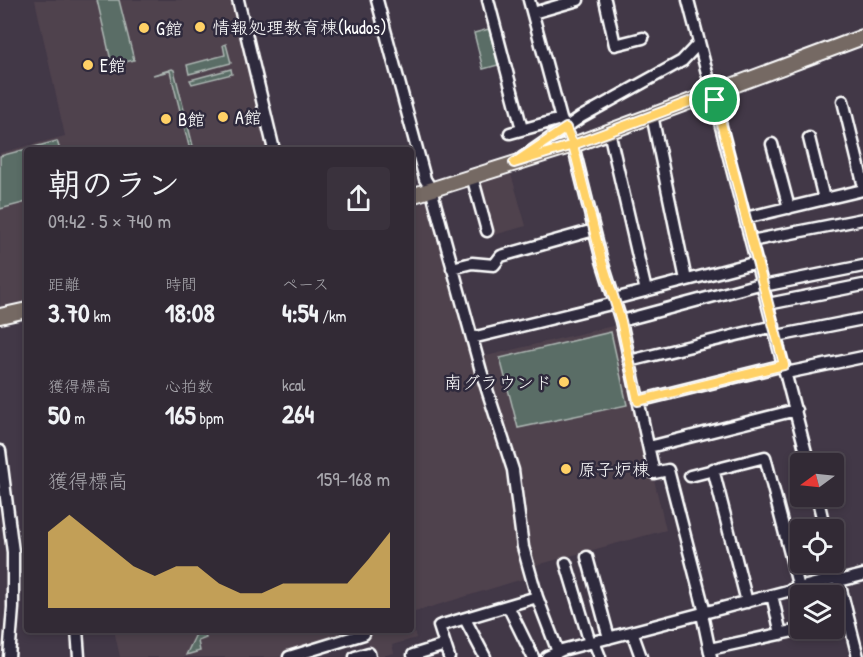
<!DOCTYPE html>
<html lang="ja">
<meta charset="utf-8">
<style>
:root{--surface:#322a35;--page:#3a323d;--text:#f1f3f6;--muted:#a8a7ad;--line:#4d4650;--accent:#ffd166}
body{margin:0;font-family:"Patrick Hand","Klee One",sans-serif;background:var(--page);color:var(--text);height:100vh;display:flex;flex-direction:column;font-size:22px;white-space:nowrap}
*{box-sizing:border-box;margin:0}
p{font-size:20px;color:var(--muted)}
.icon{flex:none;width:33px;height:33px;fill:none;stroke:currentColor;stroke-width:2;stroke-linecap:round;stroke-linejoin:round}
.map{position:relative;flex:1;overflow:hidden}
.side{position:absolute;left:24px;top:147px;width:390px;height:486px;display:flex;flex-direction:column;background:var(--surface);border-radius:6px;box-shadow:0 3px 9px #0003,0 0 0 2px var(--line)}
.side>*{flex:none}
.needle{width:39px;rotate:255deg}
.buttons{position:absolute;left:790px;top:453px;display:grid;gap:12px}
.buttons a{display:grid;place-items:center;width:54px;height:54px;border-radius:6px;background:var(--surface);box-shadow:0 3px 9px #0003,0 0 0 2px var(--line);font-size:30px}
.pin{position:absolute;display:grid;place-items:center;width:51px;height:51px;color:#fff;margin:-26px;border:3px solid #fff;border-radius:50%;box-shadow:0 2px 6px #0007}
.round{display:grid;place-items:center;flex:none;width:63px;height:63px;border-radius:6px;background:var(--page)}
.overview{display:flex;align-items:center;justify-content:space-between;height:102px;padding:0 24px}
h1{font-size:33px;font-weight:800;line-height:45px}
.figures{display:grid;grid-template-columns:repeat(3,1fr);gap:9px;height:102px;padding:6px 24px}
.figures div{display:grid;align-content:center}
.figures b{font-size:26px;font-weight:800}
.figures small{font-size:16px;font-weight:400}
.figures p{font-size:16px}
.chart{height:168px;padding:12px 24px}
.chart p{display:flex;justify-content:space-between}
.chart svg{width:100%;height:108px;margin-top:6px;fill:var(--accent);opacity:.7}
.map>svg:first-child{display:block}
</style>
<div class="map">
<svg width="863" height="657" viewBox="0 0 863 657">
<rect width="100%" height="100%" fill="#423847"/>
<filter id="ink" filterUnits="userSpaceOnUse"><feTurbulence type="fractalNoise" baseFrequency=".0167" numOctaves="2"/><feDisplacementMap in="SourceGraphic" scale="12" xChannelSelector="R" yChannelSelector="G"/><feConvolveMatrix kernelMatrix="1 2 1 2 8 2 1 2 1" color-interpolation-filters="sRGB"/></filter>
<g filter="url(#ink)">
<path fill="#50424e" d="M35,0H233L268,150H27V303L0,309V153L65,136Z
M511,174L526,226L494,235L478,184Z
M429,201L507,465L526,578L411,613V206Z
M617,325L666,530L533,566L482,357Z
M411,621L416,638L392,645L394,653L379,657H373L365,632L279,657H120L114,630H411Z"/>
<path fill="#5a6d66" stroke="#acb6b2" stroke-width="1.5" d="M97,0H119L134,60L112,65Z
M489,29L498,65L483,69L474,33Z
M226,44L231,63L189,74L187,65L225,55L223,45Z
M172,69L174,70L194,150H190L170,71L153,75Z
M231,69L232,74L192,84L190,80Z
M57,141L60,150H27V202L0,209V156Z
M611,332L627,405L518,428L500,358Z
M195,630H204L206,638L198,641L200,651L186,655L197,632Z"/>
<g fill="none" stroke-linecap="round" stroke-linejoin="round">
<defs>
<path id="minor" d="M238,0L274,150
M377,0L425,179L431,189L481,371L513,470L523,547L537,597L558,652
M488,0L522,129
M529,0L561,119L573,145L602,261L621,321L654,473L668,470L705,613
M605,0L615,45L643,38
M688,0L809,464
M533,13L578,0
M843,101L863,183
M652,115L686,280
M609,131L646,291
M510,133L561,119
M809,138L824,199
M772,144L789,208
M522,158L581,117L682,61L699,43
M472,176L487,231
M745,218L863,190
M751,241L863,219
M452,268L472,263L494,265L501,256L594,230
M763,286L863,266
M614,299L757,262
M768,304L863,285
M621,321L763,283
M777,336L863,319
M472,338L615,303
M629,361L774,326
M786,373L863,357
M638,401L784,365
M649,447L796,410
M0,451L13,552V608L9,657
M713,469L747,602
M690,476L765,457L799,588
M817,496L825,530
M587,557L609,638
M834,562L858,657
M566,563L590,643
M839,581L863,575
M772,595L781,634
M508,606L533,657
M702,614L711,657
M465,619L485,657
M834,623L848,619
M77,630L79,657
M632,632L641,657
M594,642L600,657
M710,649L807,628
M289,657L364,634
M355,657L369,653L370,657
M414,657L413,655L445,645
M449,657L439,626L537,597
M547,657L562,650L837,578"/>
<path id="major" d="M411,196L573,145L863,37
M0,316L27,310"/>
</defs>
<use href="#minor" stroke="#fff" stroke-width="15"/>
<use href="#major" stroke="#fff" stroke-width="18"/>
<use href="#minor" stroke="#2f2a3d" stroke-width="10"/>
<use href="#major" stroke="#756964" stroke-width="14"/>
</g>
</g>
<g fill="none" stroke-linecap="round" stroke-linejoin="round" filter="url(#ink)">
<defs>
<path id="route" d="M715,100L713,93L573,145L514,163L566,128L573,145L602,261L621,321L638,401L784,365L715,100"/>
</defs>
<use href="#route" stroke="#fff" stroke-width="12"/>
<use href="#route" stroke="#ffd166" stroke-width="8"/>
</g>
<g fill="#ffd166" stroke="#2f2a3d" stroke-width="2">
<circle cx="200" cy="27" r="6"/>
<circle cx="144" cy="28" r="6"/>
<circle cx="88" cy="65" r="6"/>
<circle cx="223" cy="117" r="6"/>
<circle cx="166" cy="119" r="6"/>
<circle cx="564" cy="382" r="6"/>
<circle cx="566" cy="469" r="6"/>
</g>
<g text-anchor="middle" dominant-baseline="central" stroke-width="5" stroke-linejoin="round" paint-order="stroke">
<g font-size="18" fill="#fff" stroke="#2f2a3d" text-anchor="start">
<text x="212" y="27">情報処理教育棟(kudos)</text>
<text x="156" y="28">G館</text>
<text x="100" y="65">E館</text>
<text x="235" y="117">A館</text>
<text x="178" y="119">B館</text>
<text x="552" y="382" text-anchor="end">南グラウンド</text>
<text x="578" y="469">原子炉棟</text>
</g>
</g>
</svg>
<div class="buttons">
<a><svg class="needle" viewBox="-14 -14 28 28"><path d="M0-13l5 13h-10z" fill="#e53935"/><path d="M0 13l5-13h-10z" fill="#a8a7ad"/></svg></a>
<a><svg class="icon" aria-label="locate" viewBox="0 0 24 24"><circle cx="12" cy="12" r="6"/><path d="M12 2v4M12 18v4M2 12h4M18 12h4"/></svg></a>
<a><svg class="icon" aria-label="layers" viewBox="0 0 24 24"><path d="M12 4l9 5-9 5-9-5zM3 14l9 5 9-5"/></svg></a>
</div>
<div class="pin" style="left:715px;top:100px;background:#1e9e55"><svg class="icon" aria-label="arrive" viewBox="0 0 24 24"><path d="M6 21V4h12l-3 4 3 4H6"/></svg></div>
<section class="side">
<div class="overview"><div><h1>朝のラン</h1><p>09:42 · 5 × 740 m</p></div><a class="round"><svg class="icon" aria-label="share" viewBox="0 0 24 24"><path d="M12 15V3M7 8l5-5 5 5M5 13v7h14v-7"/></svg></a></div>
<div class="figures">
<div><p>距離</p><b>3.70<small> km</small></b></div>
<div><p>時間</p><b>18:08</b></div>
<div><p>ペース</p><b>4:54<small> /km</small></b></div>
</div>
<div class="figures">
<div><p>獲得標高</p><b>50<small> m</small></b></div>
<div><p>心拍数</p><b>165<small> bpm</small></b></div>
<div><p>kcal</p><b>264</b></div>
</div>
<div class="chart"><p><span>獲得標高</span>159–168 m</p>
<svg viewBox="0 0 160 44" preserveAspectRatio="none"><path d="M0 44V13L10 6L20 13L30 20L40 27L50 31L60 27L70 27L80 34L90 38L100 38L110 34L120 34L130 34L140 34L150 24L160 13V44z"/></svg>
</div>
</section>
</div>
